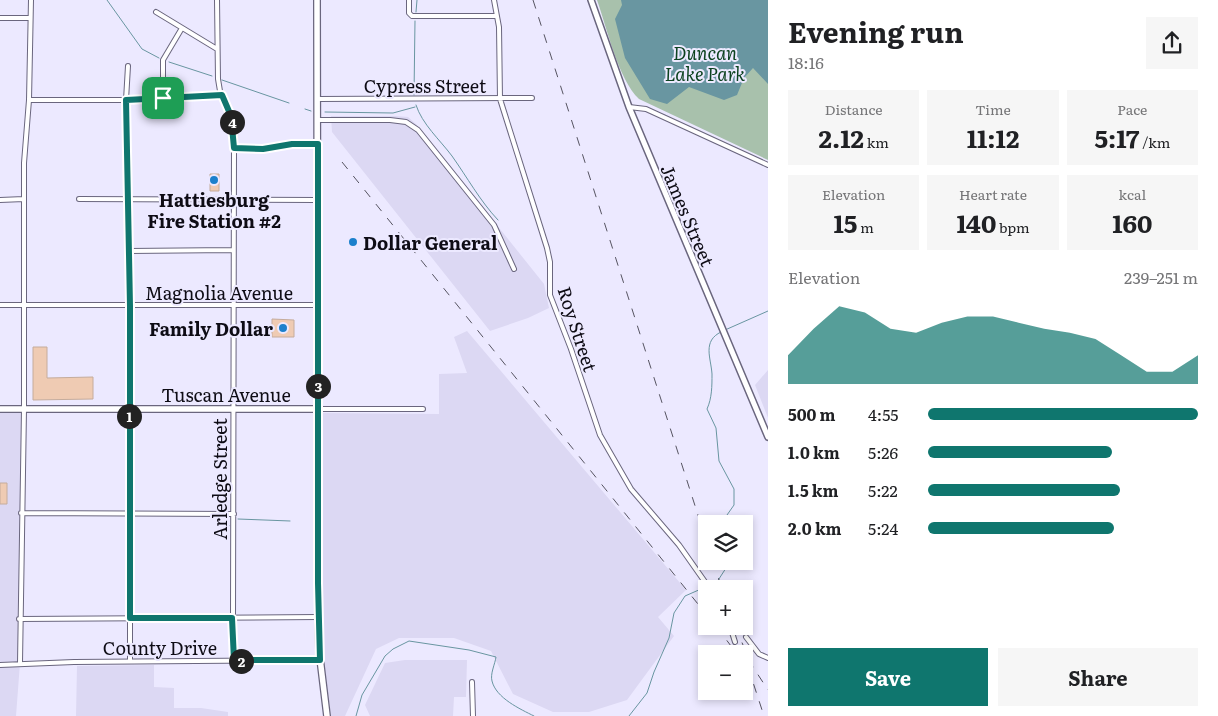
<!DOCTYPE html>
<meta charset="utf-8">
<style>
:root{--surface:#fff;--page:#f6f6f6;--text:#202124;--muted:#757577;--accent:#0f766e}
body{margin:0;font-family:Literata,serif;background:var(--page);color:var(--text);height:100vh;display:flex;flex-direction:column;font-size:19px;white-space:nowrap}
*{box-sizing:border-box;margin:0}
p{font-size:16px;color:var(--muted)}
.icon{flex:none;width:28px;height:28px;fill:none;stroke:currentColor;stroke-width:2;stroke-linecap:round;stroke-linejoin:round}
.map{position:relative;flex:1;overflow:hidden}
.sheet{display:flex;flex-direction:column;background:var(--surface);width:450px}
.sheet>*{flex:none}
.buttons{position:absolute;left:698px;top:515px;display:grid;gap:10px}
.buttons a{display:grid;place-items:center;width:55px;height:55px;border-radius:0px;background:var(--surface);box-shadow:0 2px 8px #0003;font-size:25px}
.pin{position:absolute;display:grid;place-items:center;width:42px;height:42px;color:#fff;margin:-21px;border-radius:10px;box-shadow:0 2px 8px #0006}
.km{position:absolute;width:25px;height:25px;margin:-12px;border-radius:50%;background:#222;color:#fff;font-size:14px;line-height:25px;text-align:center}
.round{display:grid;place-items:center;flex:none;width:52px;height:52px;border-radius:0px;background:var(--page)}
.head{display:flex;align-items:center;justify-content:space-between;height:85px;padding:0 20px}
h1{font-size:28px;font-weight:700;line-height:38px}
.stats{display:grid;grid-template-columns:repeat(3,1fr);gap:8px;height:85px;padding:5px 20px}
.stats div{display:grid;align-content:center;border-radius:0px;background:var(--page);text-align:center}
.stats b{font-size:25px;font-weight:700}
.stats small{font-size:14px;font-weight:400}
.stats p{font-size:14px}
.chart{height:140px;padding:10px 20px}
.chart p{display:flex;justify-content:space-between}
.chart svg{width:100%;height:90px;margin-top:5px;fill:var(--accent);opacity:.7}
.button{display:flex;gap:10px;margin-top:auto;padding:10px 20px}
.button a{flex:1;height:58px;border-radius:0px;background:var(--accent);color:#fff;font-size:20px;font-weight:700;line-height:58px;text-align:center}
.button a+a{background:var(--page);color:var(--text)}
ul{padding:0 20px;list-style:none;font-size:16px}
li{display:grid;grid-template-columns:80px 60px 1fr;align-items:center;height:38px}
li i{height:12px;border-radius:6px;background:var(--accent)}
main{display:flex;flex:1;min-height:0}
.map>svg:first-child{display:block}
</style>
<main>
<div class="map">
<svg width="768" height="716" viewBox="0 0 768 716">
<rect width="100%" height="100%" fill="#ece9ff"/>
<path fill="#dcd8f3" d="M331,116H396L408,117L416,124L544,284L549,308L528,318L490,331L332,132Z
M467,331L686,590L658,617L674,636L627,700L589,712H553L513,694L491,651L454,638H399L376,649L345,716H331L323,654L322,413L439,414V374L467,373L454,337Z
M768,370V418L755,385Z
M0,409H24L20,663L16,716H0Z
M405,660H467L466,697H454L453,716H370L365,705L385,663Z
M154,665V687L174,688V708H201L228,712V716H76L77,666Z"/>
<path fill="#a8c1ac" d="M597,0H768V160L639,99C618,79 607,28 597,0Z"/>
<path fill="#6996a1" d="M621,0H768V84L753,68L744,78L737,95L724,100L689,87L667,104L650,99L625,58L615,19L622,5Z"/>
<g fill="none" stroke-linecap="round" stroke-linejoin="round">
<path stroke="#6996a1" stroke-width="1" d="M107,0L142,49L159,58
M416,12L417,0
M169,62L212,76
M222,80L289,103
M414,95L415,21
M416,105C422,124 440,140 452,156C467,177 480,201 498,220
M305,109L311,111
M325,112L393,113L415,107
M725,330L768,311
M721,332C702,341 711,358 712,374C712,386 712,398 707,409L716,428L719,461L734,489V505L727,515L725,524
M238,519L290,521
M218,535L229,526
M356,716L362,695L385,656L393,649L409,641L469,650L496,657C495,664 490,674 492,681C496,698 520,709 534,716
M629,716L647,693L654,672L669,638L674,613L685,596L717,582L726,568V561"/>
</g>
<path fill="#efcbb3" stroke="#c5ac9c" d="M210,174H219V191H210Z
M272,319L294,320V337H272Z
M33,347H47V378L93,377V399L33,400Z
M0,483H7V504H0Z"/>
<g fill="none" stroke-linecap="round" stroke-linejoin="round">
<defs>
<path id="minor" d="M217,0L218,79L220,91L231,116L234,148L233,618L234,661
M409,0V13L412,16H497
M494,0L499,27L500,99L547,248L550,262V295L571,349L600,435L631,489L679,545L710,589
M156,12L217,49
M0,18H30
M128,66L126,100L130,306V661
M163,98V60L182,28
M318,99L532,98
M29,100H126L222,95
M629,107L646,109L768,165
M317,120H390L406,122L418,130L494,225L514,269
M234,148L263,149L292,144H318
M79,199L318,200
M0,200L24,199
M129,251L232,250
M0,305H318
M318,409H423
M21,513L234,514
M19,619L319,617
M730,626L735,642
M746,637L759,654L768,658
M20,663L24,409V163L29,100L31,0
M0,665L74,662L320,660
M472,682L473,716"/>
<path id="tertiary" d="M591,0L629,107L768,437"/>
<path id="secondary" d="M317,0L318,600L319,650L327,716
M0,409H318"/>
</defs>
<use href="#minor" stroke="#6a667e" stroke-width="6"/>
<use href="#tertiary" stroke="#6a667e" stroke-width="8"/>
<use href="#secondary" stroke="#6a667e" stroke-width="8"/>
<use href="#minor" stroke="#fff" stroke-width="4"/>
<use href="#tertiary" stroke="#fff" stroke-width="5"/>
<use href="#secondary" stroke="#fff" stroke-width="5.5"/>
<path stroke="#565461" stroke-width="1" stroke-dasharray="9 9" stroke-linecap="butt" d="M533,0L706,540
M342,162L706,614
M713,561L722,589
M716,626L737,654
M735,626L751,664L768,690
M748,667L764,716"/>
</g>
<g fill="none" stroke-linecap="round" stroke-linejoin="round">
<defs>
<path id="route" d="M222,95L231,116L234,148L263,149L292,144H318V583L320,660H234L232,618H130V306L126,100Z"/>
</defs>
<use href="#route" stroke="#fff" stroke-width="10"/>
<use href="#route" stroke="#0f766e" stroke-width="6"/>
</g>
<g fill="#1c80cc" stroke="#ece9ff" stroke-width="2">
<circle cx="214" cy="180" r="5"/>
<circle cx="353" cy="242" r="5"/>
<circle cx="283" cy="328" r="5"/>
</g>
<g text-anchor="middle" dominant-baseline="central" stroke-width="4" stroke-linejoin="round" paint-order="stroke">
<g font-size="18" font-style="italic" fill="#0c421f" stroke="#ece9ff">
<text x="705" y="52">Duncan<tspan x="705" dy="21">Lake Park</tspan></text>
</g>
<g font-size="18" fill="#0e0c15" stroke="#ece9ff">
<text x="425" y="85">Cypress Street</text>
<text transform="translate(688 215) rotate(67)">James Street</text>
<text x="219" y="292">Magnolia Avenue</text>
<text transform="translate(578 329) rotate(72)">Roy Street</text>
<text x="226" y="394">Tuscan Avenue</text>
<text transform="translate(219 479) rotate(-90)">Arledge Street</text>
<text x="160" y="647">County Drive</text>
</g>
<g font-size="18" font-weight="bold" fill="#0e0c15" stroke="#ece9ff">
<text x="214" y="199">Hattiesburg<tspan x="214" dy="21">Fire Station #2</tspan></text>
<text x="363" y="242" text-anchor="start">Dollar General</text>
<text x="273" y="328" text-anchor="end">Family Dollar</text>
</g>
</g>
</svg>
<div class="buttons">
<a><svg class="icon" aria-label="layers" viewBox="0 0 24 24"><path d="M12 4l9 5-9 5-9-5zM3 14l9 5 9-5"/></svg></a>
<a>+</a>
<a>−</a>
</div>
<div class="pin" style="left:163px;top:98px;background:#1e9e55"><svg class="icon" aria-label="arrive" viewBox="0 0 24 24"><path d="M6 21V4h12l-3 4 3 4H6"/></svg></div>
<b class="km" style="left:129px;top:416px">1</b>
<b class="km" style="left:241px;top:661px">2</b>
<b class="km" style="left:318px;top:386px">3</b>
<b class="km" style="left:232px;top:122px">4</b>
</div>
<section class="sheet">
<div class="head"><div><h1>Evening run</h1><p>18:16</p></div><a class="round"><svg class="icon" aria-label="share" viewBox="0 0 24 24"><path d="M12 15V3M7 8l5-5 5 5M5 13v7h14v-7"/></svg></a></div>
<div class="stats">
<div><p>Distance</p><b>2.12<small> km</small></b></div>
<div><p>Time</p><b>11:12</b></div>
<div><p>Pace</p><b>5:17<small> /km</small></b></div>
</div>
<div class="stats">
<div><p>Elevation</p><b>15<small> m</small></b></div>
<div><p>Heart rate</p><b>140<small> bpm</small></b></div>
<div><p>kcal</p><b>160</b></div>
</div>
<div class="chart"><p><span>Elevation</span>239–251 m</p>
<svg viewBox="0 0 160 44" preserveAspectRatio="none"><path d="M0 44V30L10 17L20 6L30 9L40 17L50 19L60 14L70 11L80 11L90 14L100 17L110 19L120 22L130 30L140 38L150 38L160 30V44z"/></svg>
</div>
<ul>
<li><b>500 m</b>4:55<i style="width:100%"></i></li>
<li><b>1.0 km</b>5:26<i style="width:68%"></i></li>
<li><b>1.5 km</b>5:22<i style="width:71%"></i></li>
<li><b>2.0 km</b>5:24<i style="width:69%"></i></li>
</ul>
<div class="button"><a>Save</a><a>Share</a></div>
</section>
</main>
